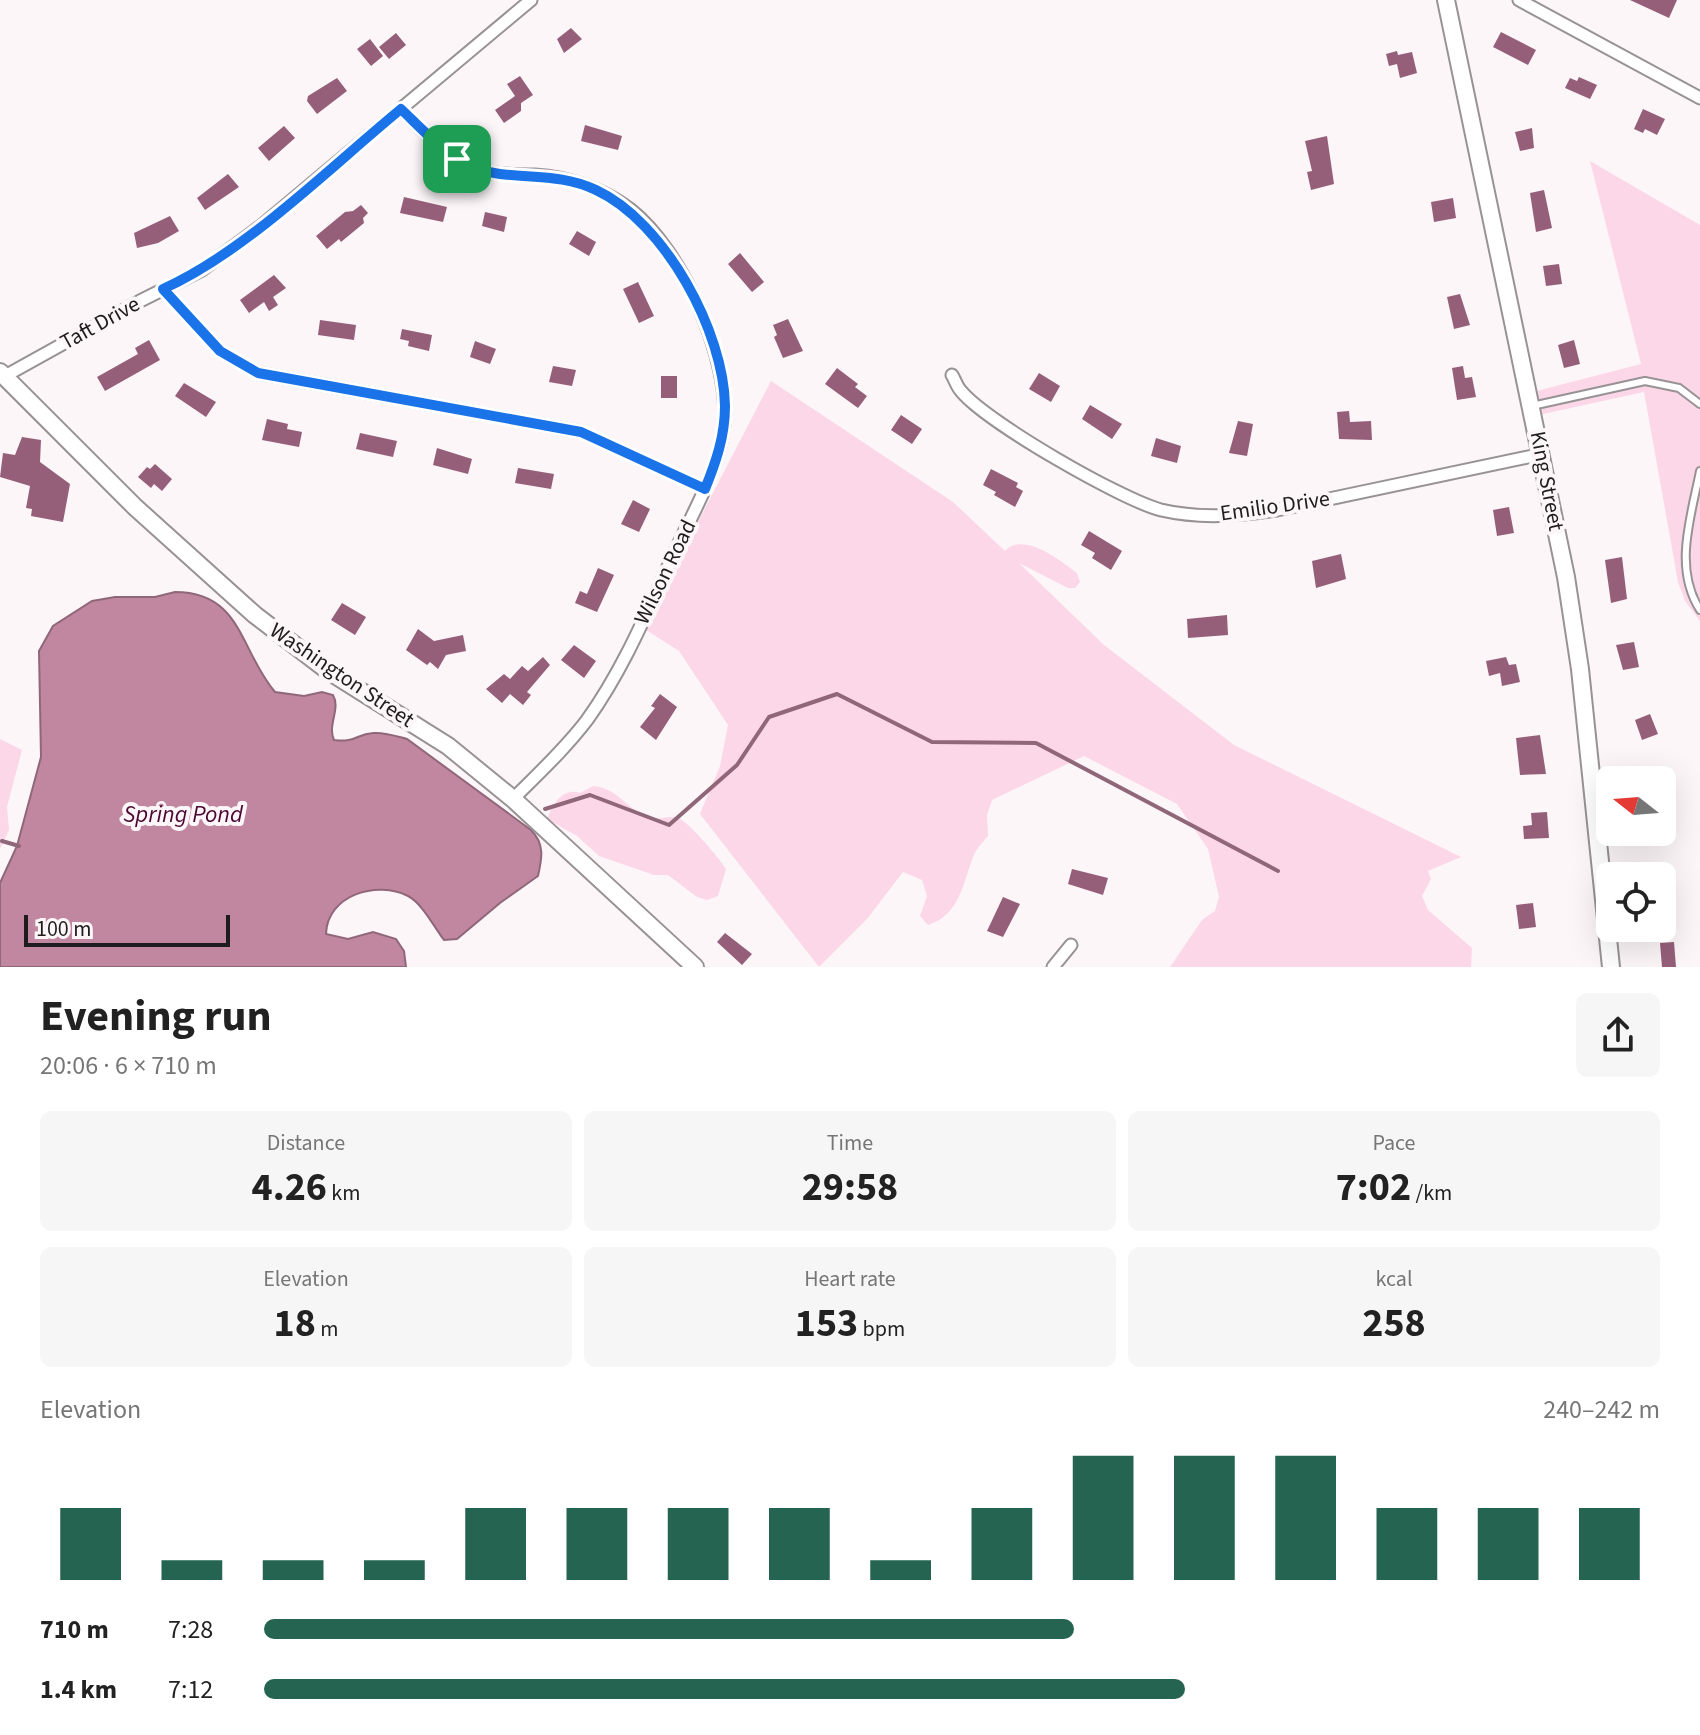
<!DOCTYPE html>
<meta charset="utf-8">
<style>
:root{--surface:#fff;--page:#f6f6f6;--text:#222;--muted:#767676;--accent:#256451}
body{margin:0;font-family:"Source Sans 3",sans-serif;background:var(--page);color:var(--text);height:100vh;display:flex;flex-direction:column;font-size:30px;white-space:nowrap}
*{box-sizing:border-box;margin:0}
p{font-size:26px;color:var(--muted)}
.icon{flex:none;width:44px;height:44px;fill:none;stroke:currentColor;stroke-width:2;stroke-linecap:round;stroke-linejoin:round}
.map{position:relative;height:967px;overflow:hidden}
.sheet{display:flex;flex-direction:column;background:var(--surface);flex:1}
.sheet>*{flex:none}
.needle{width:52px;rotate:287deg}
.fabs{position:absolute;left:1596px;top:766px;display:grid;gap:16px}
.fabs a{display:grid;place-items:center;width:80px;height:80px;border-radius:12px;background:var(--surface);box-shadow:0 8px 32px #0002;font-size:40px}
.scale{position:absolute;left:24px;bottom:20px;width:206px;box-sizing:border-box;padding-left:8px;border:4px solid #1e1c1d;border-top:0;font-size:22px;line-height:28px;white-space:nowrap;color:#1e1c1d;-webkit-text-stroke:6px #fcf6f9;paint-order:stroke}
.pin{position:absolute;display:grid;place-items:center;width:68px;height:68px;color:#fff;margin:-34px;border-radius:16px;box-shadow:0 4px 12px #0006}
.round{display:grid;place-items:center;flex:none;width:84px;height:84px;border-radius:12px;background:var(--page)}
.head{display:flex;align-items:center;justify-content:space-between;height:136px;padding:0 40px}
h1{font-size:44px;font-weight:700;line-height:60px}
.figures{display:grid;grid-template-columns:repeat(3,1fr);gap:12px;height:136px;padding:8px 40px}
.figures div{display:grid;align-content:center;border-radius:12px;background:var(--page);text-align:center}
.figures b{font-size:40px;font-weight:700}
.figures small{font-size:22px;font-weight:400}
.figures p{font-size:22px}
.chart{height:224px;padding:16px 40px}
.chart p{display:flex;justify-content:space-between}
.chart svg{width:100%;height:144px;margin-top:8px;stroke:var(--accent);stroke-width:6}
ul{padding:0 40px;list-style:none;font-size:26px}
li{display:grid;grid-template-columns:128px 96px 1fr;align-items:center;height:60px}
li i{height:20px;border-radius:10px;background:var(--accent)}
.map>svg:first-child{display:block}
</style>
<div class="map">
<svg width="1700" height="967" viewBox="0 0 1700 967">
<rect width="100%" height="100%" fill="#fcf6f9"/>
<path fill="#fcd7e7" d="M1590,161L1700,225V621L1685,601L1678,582L1644,392L1534,416L1529,393L1641,364Z
M771,381L953,502L1005,551C1023,531 1060,560 1077,573L1080,582L1075,588H1068L1019,563L1104,645L1234,745L1461,857L1428,871L1431,879L1422,896L1428,910L1472,948L1471,967H1170L1202,920L1215,911L1219,897L1208,849L1177,804L1084,756L992,800L987,815L988,836C983,842 976,849 973,857C963,883 960,915 928,925L920,916L927,896L922,880L903,872L867,919L819,967L700,814L720,766L728,725L679,651L643,628Z
M0,739L22,750L7,807L9,830L0,849Z
M593,786C617,788 625,807 647,817C657,821 668,815 678,818C688,821 720,859 726,869L718,896L707,900L697,897L668,875H654L599,856L577,836L547,819C553,805 562,787 580,793Z"/>
<path fill="#c187a1" stroke="#906779" stroke-width="2" d="M175,592C242,592 240,651 275,692L304,696L322,692L333,695C341,709 327,725 334,740C356,743 356,734 373,733C385,732 396,736 407,739L531,830C545,844 542,858 538,876L500,903L457,939L444,940C434,927 422,903 408,896C377,880 327,895 326,934L348,939L373,932L396,939L404,951L406,967H0V883L17,846L41,757L39,651L53,626L92,601L115,597H155Z"/>
<g fill="none" stroke-linecap="round" stroke-linejoin="round">
<path stroke="#906779" stroke-width="4" d="M545,809L590,795L669,825L737,765L769,717L837,694L932,742L1036,743L1278,871
M2,841L19,846"/>
</g>
<path fill="#965f79" d="M1630,0H1677L1669,18Z
M571,28L582,39L564,53L557,39Z
M1501,32L1536,50L1528,65L1493,47Z
M396,33L406,45L389,59L379,47Z
M370,39L383,56L371,66L357,49Z
M1397,51L1398,55L1412,52L1417,73L1400,78L1397,64L1389,66L1386,54Z
M520,76L533,95L521,103V111L504,123L495,110L515,96L507,84Z
M1579,77L1597,85L1590,99L1565,88L1570,78L1577,81Z
M337,78L347,91L317,114L307,101L308,96Z
M1643,109L1665,119L1657,135L1645,129L1643,133L1634,129Z
M585,125L622,136L618,150L581,141Z
M284,126L295,138L269,161L258,148Z
M1532,128L1534,148L1520,151L1515,132Z
M1327,136L1334,184L1311,190L1307,172L1312,171L1305,141Z
M228,174L239,187L205,210L197,198Z
M1544,190L1552,228L1536,232L1530,193Z
M404,197L447,207L443,222L400,213Z
M1453,198L1456,218L1434,222L1431,202Z
M361,205L368,213L363,218L364,223L341,242L339,239L327,249L316,236L345,212L353,211Z
M485,212L507,217L504,232L482,226Z
M170,216L179,231L158,243L137,248L134,233Z
M577,231L596,242L589,256L569,244Z
M740,253L764,282L752,292L728,264Z
M1559,264L1562,284L1546,286L1543,266Z
M274,275L286,288L273,297L278,305L269,311L264,302L249,313L240,300Z
M638,282L654,316L639,323L623,289Z
M1460,294L1470,325L1454,329L1447,297Z
M788,319L803,351L783,358L774,337L777,335L773,325Z
M320,320L356,325L354,340L318,335Z
M402,329L432,335L429,351L408,346L409,341L400,339Z
M149,340L160,360L105,391L97,377L138,354L135,348Z
M1574,340L1580,364L1564,368L1558,345Z
M475,341L496,349L490,364L470,357Z
M553,366L576,370L572,386L549,382Z
M1463,366L1465,378L1472,377L1476,397L1457,400L1452,368Z
M837,368L858,384L855,387L867,396L858,408L825,384Z
M1039,373L1060,386L1051,402L1029,389Z
M661,376H677V398H661Z
M184,383L216,402L206,417L175,396Z
M1090,405L1122,424L1112,439L1082,419Z
M1349,411L1350,422L1371,421L1372,440L1339,439L1337,412Z
M901,415L922,429L912,444L891,430Z
M267,419L288,424L287,429L302,432L299,447L262,440Z
M1238,421L1253,424L1247,456L1229,453Z
M360,433L397,441L393,457L356,449Z
M22,437L41,440L40,462L70,484L63,522L31,516L32,509L26,508L30,486L0,477L3,453L15,455Z
M1156,438L1181,446L1177,463L1151,456Z
M437,448L472,459L468,474L433,465Z
M155,464L172,479L162,491L154,484L151,488L138,477L147,467L150,469Z
M518,468L554,474L551,489L515,483Z
M991,469L1018,483L1016,487L1023,491L1015,507L994,495L996,492L983,485Z
M633,500L650,509L639,532L621,524Z
M1509,507L1514,533L1497,536L1493,510Z
M1089,531L1122,551L1111,570L1092,558L1095,553L1081,545Z
M1341,554L1346,579L1316,588L1312,561Z
M1622,557L1627,599L1611,603L1605,560Z
M598,568L614,575L597,612L575,603L580,591L587,594Z
M342,603L366,617L355,635L331,620Z
M1227,615L1228,635L1188,638L1187,619Z
M418,629L434,641L463,635L466,651L446,655L438,669L430,662L427,665L406,650Z
M1634,642L1639,667L1623,670L1616,645Z
M574,645L596,661L584,678L561,660Z
M543,657L550,665L527,692L531,695L523,705L510,694L502,703L486,689L504,674L510,679L522,666L528,671Z
M1506,657L1509,665L1516,664L1520,682L1502,686L1500,673L1489,676L1486,661Z
M660,694L677,707L656,740L640,727L655,708L651,706Z
M1650,714L1658,734L1642,740L1635,720Z
M1540,735L1546,774L1520,775L1516,738Z
M1547,812L1549,838L1524,839L1523,826L1532,825L1531,813Z
M1072,869L1108,878L1103,895L1068,884Z
M1003,897L1020,904L1003,937L987,931Z
M1533,903L1536,927L1519,929L1516,905Z
M725,933L752,954L742,965L717,942Z
M1674,942L1676,967H1662L1660,943Z"/>
<g fill="none" stroke-linecap="round" stroke-linejoin="round">
<defs>
<path id="service" d="M1532,406L1645,381L1679,388L1700,404
M1700,471C1691,517 1673,568 1700,610"/>
<path id="minor" d="M1519,0L1700,98
M401,109C425,133 447,159 481,170C499,176 517,174 535,175C569,177 604,189 631,210C682,250 731,360 724,425C719,467 697,505 679,543C651,602 626,666 587,720C565,749 538,774 513,799
M163,289L220,351L258,373L581,432L705,489
M952,375C955,380 957,387 961,391C986,422 1122,500 1161,510C1200,519 1238,516 1277,510L1542,454
M5,376L140,301L202,270L261,226L531,0
M1053,967L1071,945"/>
<path id="secondary" d="M1446,0L1566,577L1580,669L1611,967
M0,372L135,507L255,615L327,670L448,746L513,799L695,967"/>
</defs>
<use href="#service" stroke="#989294" stroke-width="10"/>
<use href="#minor" stroke="#989294" stroke-width="15"/>
<use href="#secondary" stroke="#989294" stroke-width="20"/>
<use href="#service" stroke="#fff" stroke-width="6"/>
<use href="#minor" stroke="#fff" stroke-width="11"/>
<use href="#secondary" stroke="#fff" stroke-width="16"/>
</g>
<g fill="none" stroke-linecap="round" stroke-linejoin="round">
<defs>
<path id="route" d="M401,109C430,137 457,169 500,174C534,178 565,175 596,190C665,222 724,332 725,406C725,436 716,462 705,489L581,432L258,373L220,351L163,289C247,251 329,168 401,109Z"/>
</defs>
<use href="#route" stroke="#fff" stroke-width="16"/>
<use href="#route" stroke="#1a73e8" stroke-width="10"/>
</g>
<g text-anchor="middle" dominant-baseline="central" stroke-width="8" stroke-linejoin="round" paint-order="stroke">
<g font-size="22" fill="#1e1c1d" stroke="#fcf6f9">
<text transform="translate(100 323) rotate(-29)">Taft Drive</text>
<text transform="translate(1547 481) rotate(79)">King Street</text>
<text transform="translate(1275 506) rotate(-8)">Emilio Drive</text>
<text transform="translate(665 572) rotate(-64)">Wilson Road</text>
<text transform="translate(342 675) rotate(34)">Washington Street</text>
</g>
<g font-size="24" font-style="italic" fill="#4d0631" stroke="#fcf6f9">
<text x="183" y="814">Spring Pond</text>
</g>
</g>
</svg>
<div class="fabs">
<a><svg class="needle" viewBox="-14 -14 28 28"><path d="M0-13l5 13h-10z" fill="#e53935"/><path d="M0 13l5-13h-10z" fill="#767676"/></svg></a>
<a><svg class="icon" aria-label="locate" viewBox="0 0 24 24"><circle cx="12" cy="12" r="6"/><path d="M12 2v4M12 18v4M2 12h4M18 12h4"/></svg></a>
</div>
<div class="scale">100 m</div>
<div class="pin" style="left:457px;top:159px;background:#1e9e55"><svg class="icon" aria-label="arrive" viewBox="0 0 24 24"><path d="M6 21V4h12l-3 4 3 4H6"/></svg></div>
</div>
<section class="sheet">
<div class="head"><div><h1>Evening run</h1><p>20:06 · 6 × 710 m</p></div><a class="round"><svg class="icon" aria-label="share" viewBox="0 0 24 24"><path d="M12 15V3M7 8l5-5 5 5M5 13v7h14v-7"/></svg></a></div>
<div class="figures">
<div><p>Distance</p><b>4.26<small> km</small></b></div>
<div><p>Time</p><b>29:58</b></div>
<div><p>Pace</p><b>7:02<small> /km</small></b></div>
</div>
<div class="figures">
<div><p>Elevation</p><b>18<small> m</small></b></div>
<div><p>Heart rate</p><b>153<small> bpm</small></b></div>
<div><p>kcal</p><b>258</b></div>
</div>
<div class="chart"><p><span>Elevation</span>240–242 m</p>
<svg viewBox="0 0 160 44" preserveAspectRatio="none"><path d="M5 44V22M15 44V38M25 44V38M35 44V38M45 44V22M55 44V22M65 44V22M75 44V22M85 44V38M95 44V22M105 44V6M115 44V6M125 44V6M135 44V22M145 44V22M155 44V22"/></svg>
</div>
<ul>
<li><b>710 m</b>7:28<i style="width:58%"></i></li>
<li><b>1.4 km</b>7:12<i style="width:66%"></i></li>
</ul>
</section>
